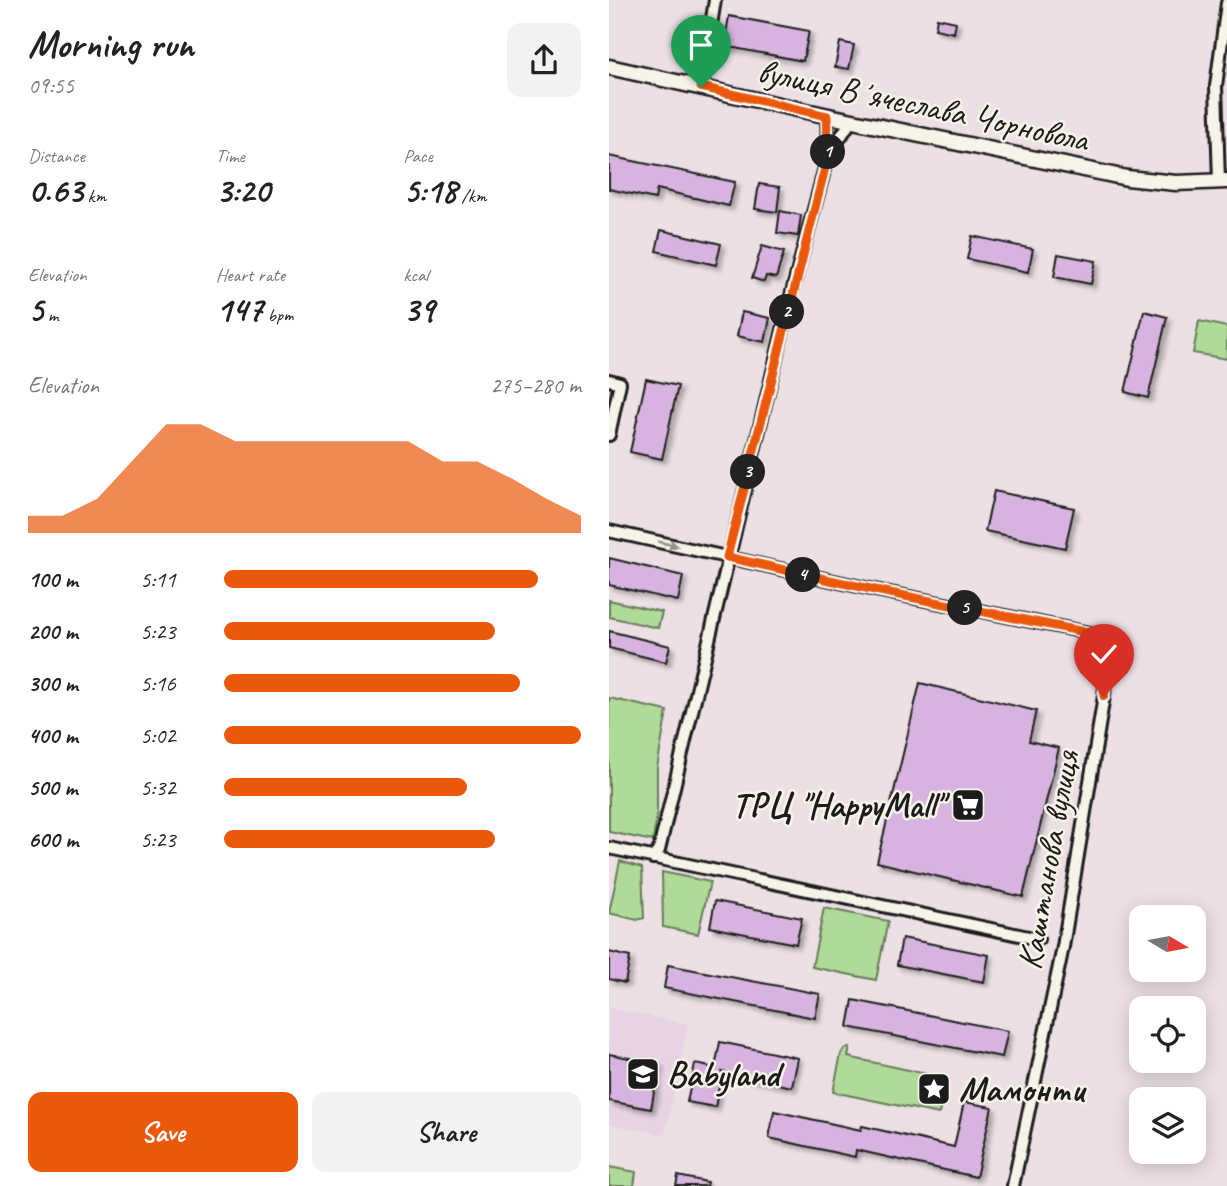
<!DOCTYPE html>
<meta charset="utf-8">
<style>
:root{--surface:#fff;--page:#f2f2f2;--text:#222;--muted:#767676;--accent:#ea580c}
body{margin:0;font-family:Caveat,sans-serif;background:var(--page);color:var(--text);height:100vh;display:flex;flex-direction:column;font-size:26px;white-space:nowrap}
*{box-sizing:border-box;margin:0}
p{font-size:23px;color:var(--muted)}
.icon{flex:none;width:38px;height:38px;fill:none;stroke:currentColor;stroke-width:2;stroke-linecap:round;stroke-linejoin:round}
.map{position:relative;flex:1;overflow:hidden}
.side{display:flex;flex-direction:column;background:var(--surface);width:609px}
.side>*{flex:none}
.needle{width:46px;rotate:100deg}
.tools{position:absolute;left:520px;top:905px;display:grid;gap:14px}
.tools a{display:grid;place-items:center;width:77px;height:77px;border-radius:14px;background:var(--surface);box-shadow:0 4px 18px #0003;font-size:35px}
.pin{position:absolute;display:grid;place-items:center;width:60px;height:60px;color:#fff;margin:-72px -30px;border-radius:50% 50% 50% 0;rotate:-45deg;box-shadow:0 0 7px #0007}
.pin .icon{rotate:45deg}
.km{position:absolute;width:35px;height:35px;margin:-18px;border-radius:50%;background:#222;color:#fff;font-size:19px;line-height:35px;text-align:center}
.round{display:grid;place-items:center;flex:none;width:74px;height:74px;border-radius:14px;background:var(--page)}
.headline{display:flex;align-items:center;justify-content:space-between;height:119px;padding:0 28px}
h1{font-size:38px;font-weight:700;line-height:52px}
.stats{display:grid;grid-template-columns:repeat(3,1fr);gap:10px;height:119px;padding:7px 28px}
.stats div{display:grid;align-content:center}
.stats b{font-size:35px;font-weight:700}
.stats small{font-size:19px;font-weight:400}
.stats p{font-size:19px}
.chart{height:196px;padding:14px 28px}
.chart p{display:flex;justify-content:space-between}
.chart svg{width:100%;height:126px;margin-top:7px;fill:var(--accent);opacity:.7}
.cta{display:flex;gap:14px;margin-top:auto;padding:14px 28px}
.cta a{flex:1;height:80px;border-radius:14px;background:var(--accent);color:#fff;font-size:28px;font-weight:700;line-height:80px;text-align:center}
.cta a+a{background:var(--page);color:var(--text)}
ul{padding:0 28px;list-style:none;font-size:23px}
li{display:grid;grid-template-columns:112px 84px 1fr;align-items:center;height:52px}
li i{height:18px;border-radius:9px;background:var(--accent)}
main{display:flex;flex:1;min-height:0}
.map>svg:first-child{display:block}
</style>
<main>
<section class="side">
<div class="headline"><div><h1>Morning run</h1><p>09:55</p></div><a class="round"><svg class="icon" aria-label="share" viewBox="0 0 24 24"><path d="M12 15V3M7 8l5-5 5 5M5 13v7h14v-7"/></svg></a></div>
<div class="stats">
<div><p>Distance</p><b>0.63<small> km</small></b></div>
<div><p>Time</p><b>3:20</b></div>
<div><p>Pace</p><b>5:18<small> /km</small></b></div>
</div>
<div class="stats">
<div><p>Elevation</p><b>5<small> m</small></b></div>
<div><p>Heart rate</p><b>147<small> bpm</small></b></div>
<div><p>kcal</p><b>39</b></div>
</div>
<div class="chart"><p><span>Elevation</span>275–280 m</p>
<svg viewBox="0 0 160 44" preserveAspectRatio="none"><path d="M0 44V38L10 38L20 32L30 19L40 6L50 6L60 12L70 12L80 12L90 12L100 12L110 12L120 19L130 19L140 25L150 32L160 38V44z"/></svg>
</div>
<ul>
<li><b>100 m</b>5:11<i style="width:88%"></i></li>
<li><b>200 m</b>5:23<i style="width:76%"></i></li>
<li><b>300 m</b>5:16<i style="width:83%"></i></li>
<li><b>400 m</b>5:02<i style="width:100%"></i></li>
<li><b>500 m</b>5:32<i style="width:68%"></i></li>
<li><b>600 m</b>5:23<i style="width:76%"></i></li>
</ul>
<div class="cta"><a>Save</a><a>Share</a></div>
</section>
<div class="map">
<svg width="618" height="1186" viewBox="0 0 618 1186">
<defs>
<filter id="shadow"><feDropShadow dx="4" dy="4" stdDeviation="2" flood-color="#0004"/></filter>
</defs>
<rect width="100%" height="100%" fill="#ede0e5"/>
<filter id="ink" filterUnits="userSpaceOnUse"><feTurbulence type="fractalNoise" baseFrequency=".0143" numOctaves="2"/><feDisplacementMap in="SourceGraphic" scale="14" xChannelSelector="R" yChannelSelector="G"/><feConvolveMatrix kernelMatrix="1 2 1 2 8 2 1 2 1" color-interpolation-filters="sRGB"/></filter>
<g filter="url(#ink)">
<path fill="#e6d3e3" d="M0,1008L79,1024L56,1135L0,1124Z"/>
<path fill="#afda97" stroke="#667b5a" stroke-width="2" d="M590,321L618,327V359L584,353Z
M0,600L53,612L49,628L0,617Z
M0,698L58,711L48,768V815L44,841L0,832Z
M11,861L33,868L35,918L28,920L0,913Z
M53,872L101,882L89,934L54,927Z
M215,908L279,921L267,980L203,967Z
M241,1048L239,1057L337,1078L330,1114L224,1092L232,1054L235,1049Z
M0,1167L27,1172L25,1186H0Z"/>
<path fill="#d7b4df" stroke="#1c1c1c" stroke-width="2" filter="url(#shadow)" d="M120,16L200,31L194,61L115,46Z
M328,18L347,22L345,33L326,29Z
M231,42L245,45L240,69L226,67Z
M0,156L126,182L120,206L48,189L46,199L0,189Z
M150,184L171,187L168,212L146,209Z
M171,211L192,215L189,236L168,233Z
M52,230L112,244L107,265L47,251Z
M363,236L424,249L419,272L358,259Z
M153,246L175,252L167,278L157,276L155,282L143,278Z
M449,254L487,261L482,284L445,277Z
M535,311L558,317L539,398L516,392Z
M133,312L161,318L156,342L128,336Z
M37,379L69,386L53,459L21,452Z
M385,491L465,508L456,548L376,531Z
M0,558L74,576L69,601L0,585Z
M0,631L61,646L57,662L0,648Z
M311,683L427,711L420,741L450,748L414,897L268,862Z
M106,901L193,918L187,944L101,927Z
M293,938L380,955L375,982L288,965Z
M0,952L21,957L16,983L0,979Z
M59,965L211,994L206,1018L55,988Z
M244,1000L399,1031L393,1057L239,1027Z
M111,1042L189,1058L183,1087L113,1072L106,1107L78,1102L86,1064L106,1068Z
M0,1054L50,1064L42,1109L0,1101Z
M355,1102L383,1107L367,1177L247,1150L246,1157L160,1138L165,1111L252,1130L253,1126L345,1147Z
M69,1176L98,1182L97,1186H67Z"/>
<g fill="none" stroke-linecap="round" stroke-linejoin="round">
<defs>
<path id="minor" d="M92,87L106,0
M218,116L219,156
M610,182L607,86L618,3
M0,380L11,383L0,435
M0,531L266,590L501,637L495,696L454,947L404,1186
M0,848L429,939
M44,858L50,850L182,296L219,156L242,121"/>
<path id="major" d="M0,67L215,115L518,178L567,183L618,181"/>
</defs>
<use href="#minor" stroke="#1c1c1c" stroke-width="16"/>
<use href="#major" stroke="#1c1c1c" stroke-width="19"/>
<use href="#minor" stroke="#f7f3e8" stroke-width="10"/>
<use href="#major" stroke="#f7f3e8" stroke-width="14"/>
</g>
<defs><path id="oneway-solid" d="M-6-.8H1V-3.2L6.5 0L1 3.2V.8H-6Z" transform="scale(1.75)"/></defs>
<use fill="#94928c" href="#oneway-solid" transform="translate(59 544) rotate(13)"/>
</g>
<g fill="none" stroke-linecap="round" stroke-linejoin="round" filter="url(#ink)">
<defs>
<path id="route" d="M92,87L218,116L219,156L118,557L266,590L501,637L495,696"/>
</defs>
<use href="#route" stroke="#fff" stroke-width="14"/>
<use href="#route" stroke="#ea580c" stroke-width="9"/>
</g>
<defs>
<symbol id="supermarket-square" viewBox="-11 -11 22 22"><rect x="-9" y="-9" width="18" height="18" rx="4" fill="#1c1c1c" stroke="#f7f3e8"/><path d="M-6-5.5h2.5l.6 2H6L4.5 2H-2.5L-4.4-4H-6ZM-1.5 3.2a1.3 1.3 0 1 0 .1 0ZM3 3.2a1.3 1.3 0 1 0 .1 0Z" fill="#fff"/></symbol>
<symbol id="school-square" viewBox="-11 -11 22 22"><rect x="-9" y="-9" width="18" height="18" rx="4" fill="#1c1c1c" stroke="#f7f3e8"/><path d="M0-5L7-2L0 1L-7-2ZM-4 1L0 2.5L4 1V4Q0 6-4 4Z" fill="#fff"/></symbol>
<symbol id="sight-square" viewBox="-11 -11 22 22"><rect x="-9" y="-9" width="18" height="18" rx="4" fill="#1c1c1c" stroke="#f7f3e8"/><path d="M0-6L1.8-2.2L6-1.7L2.9 1.2L3.7 5.4L0 3.3L-3.7 5.4L-2.9 1.2L-6-1.7L-1.8-2.2Z" fill="#fff"/></symbol>
</defs>
<g fill-rule="evenodd">
<use href="#supermarket-square" x="340" y="786" width="38" height="38"/>
<use href="#school-square" x="15" y="1055" width="38" height="38"/>
<use href="#sight-square" x="306" y="1070" width="38" height="38"/>
</g>
<g text-anchor="middle" dominant-baseline="central" stroke-width="5" stroke-linejoin="round" paint-order="stroke">
<g font-size="35" fill="#1c1c1c" stroke="#f7f3e8">
<text transform="translate(314 105) rotate(12)">вулиця Вʼячеслава Чорновола</text>
<text transform="translate(439 860) rotate(-80)">Каштанова вулиця</text>
</g>
<g font-size="35" font-weight="bold" fill="#1c1c1c" stroke="#f7f3e8" text-anchor="start">
<text x="334" y="805" text-anchor="end">ТРЦ "HappyMall"</text>
<text x="58" y="1074">Babyland</text>
<text x="350" y="1089">Мамонти</text>
</g>
</g>
</svg>
<div class="tools">
<a><svg class="needle" viewBox="-14 -14 28 28"><path d="M0-13l5 13h-10z" fill="#e53935"/><path d="M0 13l5-13h-10z" fill="#767676"/></svg></a>
<a><svg class="icon" aria-label="locate" viewBox="0 0 24 24"><circle cx="12" cy="12" r="6"/><path d="M12 2v4M12 18v4M2 12h4M18 12h4"/></svg></a>
<a><svg class="icon" aria-label="layers" viewBox="0 0 24 24"><path d="M12 4l9 5-9 5-9-5zM3 14l9 5 9-5"/></svg></a>
</div>
<div class="pin" style="left:92px;top:87px;background:#1e9e55"><svg class="icon" aria-label="arrive" viewBox="0 0 24 24"><path d="M6 21V4h12l-3 4 3 4H6"/></svg></div>
<div class="pin" style="left:495px;top:696px;background:#d93025"><svg class="icon" aria-label="check" viewBox="0 0 24 24"><path d="M5 12l5 5 9-10"/></svg></div>
<b class="km" style="left:219px;top:152px">1</b>
<b class="km" style="left:178px;top:312px">2</b>
<b class="km" style="left:139px;top:472px">3</b>
<b class="km" style="left:194px;top:575px">4</b>
<b class="km" style="left:356px;top:608px">5</b>
</div>
</main>
